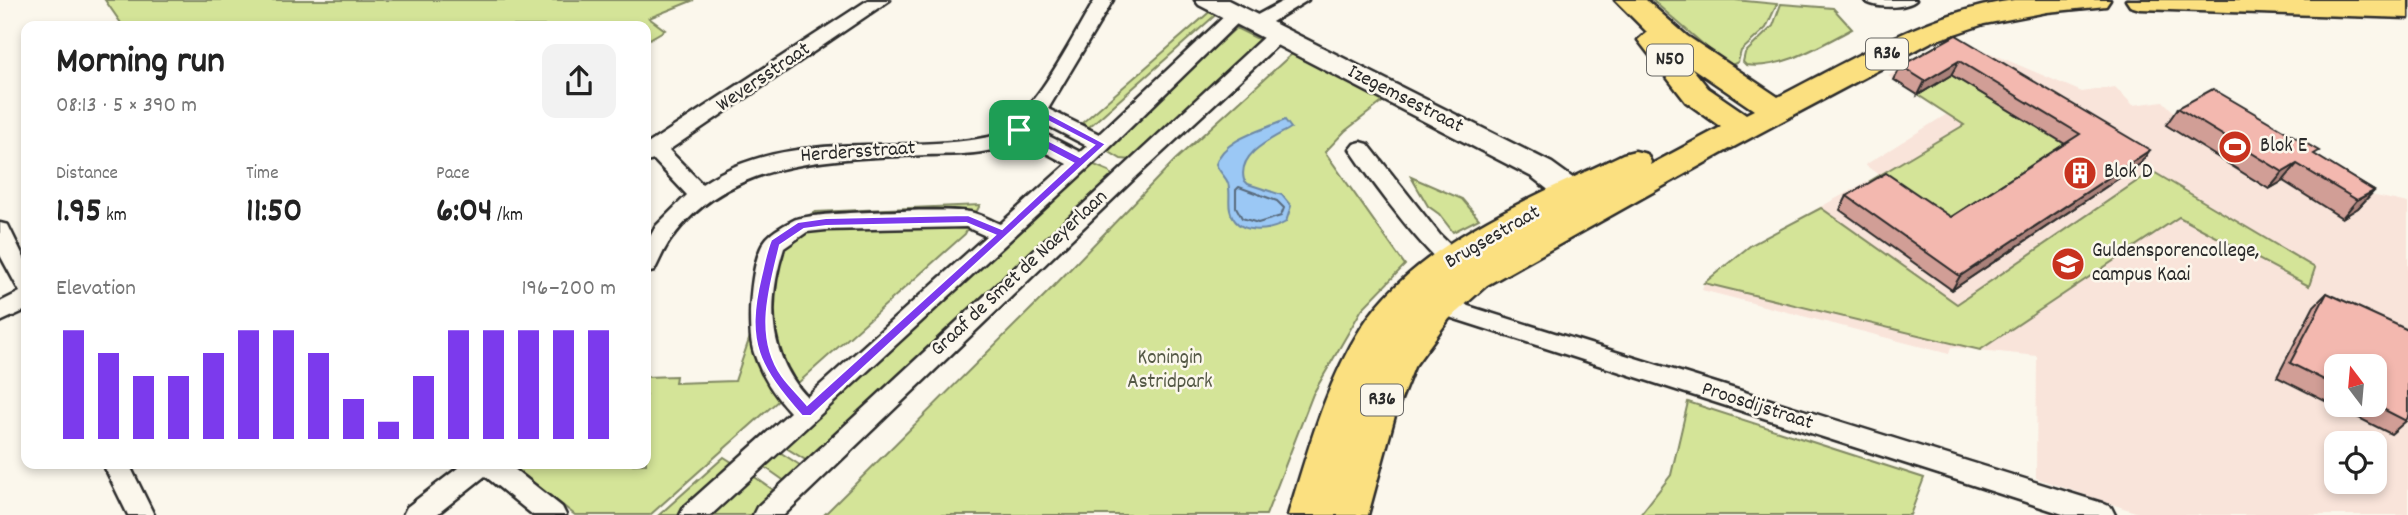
<!DOCTYPE html>
<meta charset="utf-8">
<style>
:root{--surface:#fff;--page:#f2f2f2;--text:#222;--muted:#767676;--accent:#7c3aed}
body{margin:0;font-family:Dekko,sans-serif;background:var(--page);color:var(--text);height:100vh;display:flex;flex-direction:column;font-size:26px;white-space:nowrap}
*{box-sizing:border-box;margin:0}
p{font-size:23px;color:var(--muted)}
.icon{flex:none;width:38px;height:38px;fill:none;stroke:currentColor;stroke-width:2;stroke-linecap:round;stroke-linejoin:round}
.map{position:relative;flex:1;overflow:hidden}
.panel{position:absolute;left:21px;top:21px;width:630px;height:448px;display:flex;flex-direction:column;background:var(--surface);border-radius:14px;box-shadow:0 4px 10px #0003}
.panel>*{flex:none}
.needle{width:46px;rotate:344deg}
.buttons{position:absolute;left:2324px;top:354px;display:grid;gap:14px}
.buttons a{display:grid;place-items:center;width:63px;height:63px;border-radius:14px;background:var(--surface);box-shadow:0 4px 10px #0003;font-size:35px}
.pin{position:absolute;display:grid;place-items:center;width:60px;height:60px;color:#fff;margin:-30px;border-radius:14px;box-shadow:0 4px 10px #0006}
.round{display:grid;place-items:center;flex:none;width:74px;height:74px;border-radius:14px;background:var(--page)}
.summary{display:flex;align-items:center;justify-content:space-between;height:119px;padding:0 35px}
h1{font-size:38px;font-weight:700;line-height:52px}
.metrics{display:grid;grid-template-columns:repeat(3,1fr);gap:10px;height:119px;padding:7px 35px}
.metrics div{display:grid;align-content:center}
.metrics b{font-size:35px;font-weight:700}
.metrics small{font-size:19px;font-weight:400}
.metrics p{font-size:19px}
.chart{height:196px;padding:14px 35px}
.chart p{display:flex;justify-content:space-between}
.chart svg{width:100%;height:126px;margin-top:7px;stroke:var(--accent);stroke-width:6}
.map>svg:first-child{display:block}
</style>
<div class="map">
<svg width="2408" height="515" viewBox="0 0 2408 515">
<rect width="100%" height="100%" fill="#fbf7ec"/>
<filter id="ink" filterUnits="userSpaceOnUse"><feTurbulence type="fractalNoise" baseFrequency=".0143" numOctaves="2"/><feDisplacementMap in="SourceGraphic" scale="14" xChannelSelector="R" yChannelSelector="G"/><feConvolveMatrix kernelMatrix="1 2 1 2 8 2 1 2 1" color-interpolation-filters="sRGB"/></filter>
<g filter="url(#ink)">
<path fill="#f9e4da" fill-rule="evenodd" d="M1960,40L2082,92L2115,87L2133,105L2163,101L2176,114L2339,188L2408,203V515H2144L2036,478L2037,356L1951,347L1949,354L1702,290L1704,283L1751,245L1879,175L1865,165L1947,114L1888,76ZM2336,366H2375V404H2336ZM2336,443H2375V481H2336Z"/>
<path fill="#d4e498" stroke="#808862" stroke-width="2" d="M105,0H694L649,18L665,30L646,41V26H123Z
M1652,0H1735L1777,4L1766,28L1741,51L1738,62L1732,65L1719,58Z
M1781,4L1833,8L1852,29C1821,45 1782,70 1746,65L1743,62L1745,53L1773,26Z
M1214,8L1220,11L1089,127L1082,123Z
M1236,28L1262,41L1132,160L1121,159L1106,150L1108,144Z
M1294,52L1385,100L1345,131L1325,152L1405,265L1362,309L1313,394L1266,515H824L1052,288L1175,160Z
M1951,75L2071,148L1943,231L1870,181L1964,125L1918,95Z
M1092,164L1109,171L1113,177L812,464L780,444Z
M2152,171L2315,268L2309,286L2179,217L1980,350L1704,283L1751,245L1821,208L1957,304Z
M1411,177L1462,199L1479,219L1453,232L1439,214L1428,206Z
M980,205L965,234L650,515H575L511,465L646,464V377L676,376L675,383L735,381L763,298L773,252L797,222L815,212Z
M1688,402L1924,478L1910,515H1640L1671,475Z
M775,449L806,469L789,484L759,463Z
M724,457L738,466L684,515H659Z
M749,473L779,494L757,515H702Z"/>
<path fill="#9bc8f5" stroke="#6e89a4" stroke-width="2" d="M1285,120L1291,128C1272,139 1237,153 1244,180L1248,184L1282,195L1291,206L1286,222C1269,232 1236,236 1230,210C1228,202 1231,192 1228,183C1225,176 1219,172 1216,164C1223,139 1263,130 1285,120Z"/>
<g fill="none" stroke-linecap="round" stroke-linejoin="round">
<path stroke="#586a7c" stroke-width="2" d="M1239,187L1277,201L1284,208L1281,216L1258,223L1242,218L1236,207V190Z"/>
<defs>
<path id="street" d="M868,0H890L669,150L702,184C786,127 896,155 989,137C1032,122 1071,39 1095,0H1113L1048,109L1099,134L1230,11H1244L1246,15L1098,159L711,515H680L684,507L790,412C774,395 761,375 754,353C746,329 750,257 767,238C773,231 786,224 794,220C809,212 951,208 970,212C980,214 990,220 1000,224L1067,164L1020,139C991,156 958,154 926,155C835,159 732,157 672,238C664,248 660,260 654,271L646,273V244L656,226L687,195L654,160L646,162V145ZM1039,121L1087,146L1080,152L1033,128ZM966,227L986,236L807,397C767,354 767,301 784,248L807,232L826,230Z
M1285,0H1308L1262,28H1248L1245,24L1248,20Z
M1864,0H1916C1907,9 1873,9 1864,0Z
M1277,29L1287,35L1284,39L1136,177L784,515H753L757,507L1270,31Z
M1361,142L1368,144L1440,235L1474,268L1471,274C1466,276 1461,277 1455,274C1429,260 1368,177 1350,149L1354,144Z
M0,223L8,225L26,262V310L0,322V302L20,292L0,255Z
M1435,285L1443,288L1468,306L2102,503L2111,507L2115,515H2066L1452,318L1427,300L1423,294L1427,288Z
M103,464H129L154,515H128Z
M463,464H508L562,507L566,515H533L485,476L436,515H403L407,507Z"/>
<path id="secondary" d="M1195,0H1228L1552,163L1606,202L1610,210L1606,218L1595,221L1584,218L1532,177L1199,5Z"/>
<path id="primary" d="M1615,0H1646L1687,36L1778,97C1853,59 1929,11 2014,0C2045,0 2079,0 2110,0L2106,6L2047,12L1984,24L1931,42L1726,151L1487,285L1449,319L1414,367L1396,412L1368,515H1288C1308,451 1325,385 1361,328C1416,242 1535,197 1623,154L1635,151L1647,154L1651,162L1650,165L1721,127L1686,102L1638,40L1647,32ZM1691,67L1754,110L1746,114L1708,88Z
M2126,0H2408V18L2140,9L2130,6Z"/>
</defs>
<use href="#street" stroke="#2b2b2b" stroke-width="5"/>
<use href="#secondary" stroke="#2b2b2b" stroke-width="5"/>
<use href="#primary" stroke="#2b2b2b" stroke-width="5"/>
<use href="#street" fill="#fbf7ec" fill-rule="evenodd"/>
<use href="#secondary" fill="#fbf7ec" fill-rule="evenodd"/>
<use href="#primary" fill="#fbe080" fill-rule="evenodd"/>
</g>
<path fill="#d19e96" stroke="#2b2b2b" stroke-width="2" fill-rule="evenodd" d="M1956,35L2140,164L1952,290L1840,210L1847,196L1951,217L2065,144L1951,75L1918,95L1894,80L1901,66Z
M2178,108L2315,156L2374,191L2358,208L2342,218L2283,181L2269,189L2166,125Z
M2327,293L2406,421L2391,434L2277,377L2314,306ZM2336,366L2375,404H2336Z"/>
<path fill="#aa817a" stroke="#2b2b2b" stroke-width="2" d="M1959,61L1951,75L1918,95L1925,81Z
M2150,150L2140,164L1952,290L1960,276Z
M2297,164L2283,181L2269,189L2283,172Z
M2374,191L2358,208L2342,218L2357,200Z"/>
<path fill="#f3b8af" stroke="#2b2b2b" stroke-width="2" d="M1956,35L2150,150L1960,276L1847,196L1886,173L1951,217L2080,134L1959,61L1925,81L1901,66Z
M2213,89L2319,151L2314,154L2374,191L2357,200L2297,164L2283,172L2178,108Z
M2327,293L2408,330V417L2406,421L2373,404H2375V366H2336V386L2290,363Z"/>
</g>
<path fill="#7c3aed" stroke="#fff" stroke-width="2" fill-rule="evenodd" d="M1033,109H1040L1106,144L811,416H802C759,367 745,343 761,277C764,265 766,252 771,240L798,222L826,218L968,215L1002,229L1073,163L1016,133V128ZM1038,116L1094,145L1080,157L1026,129ZM966,223L995,235L807,405C799,395 789,386 782,376C754,336 770,287 780,245L804,229L826,226Z"/>
<defs>
<symbol id="stadium-disc" viewBox="-11 -11 22 22"><circle r="9.5" fill="#c8321e" stroke="#fbf7ec"/><path d="M0-5a6.5 5 0 1 0 0 10a6.5 5 0 1 0 0-10ZM-3.5-1.8h7v3.6h-7Z" fill="#fff"/></symbol>
<symbol id="building-disc" viewBox="-11 -11 22 22"><circle r="9.5" fill="#c8321e" stroke="#fbf7ec"/><path d="M-4-6H4V6H1V3H-1V6H-4ZM-2.5-4.3h1.7v1.8h-1.7ZM.8-4.3h1.7v1.8H.8ZM-2.5-1h1.7V.8h-1.7ZM.8-1h1.7V.8H.8Z" fill="#fff"/></symbol>
<symbol id="school-disc" viewBox="-11 -11 22 22"><circle r="9.5" fill="#c8321e" stroke="#fbf7ec"/><path d="M0-5L7-2L0 1L-7-2ZM-4 1L0 2.5L4 1V4Q0 6-4 4Z" fill="#fff"/></symbol>
</defs>
<g fill-rule="evenodd">
<use href="#stadium-disc" x="2216" y="128" width="38" height="38"/>
<use href="#building-disc" x="2061" y="154" width="38" height="38"/>
<use href="#school-disc" x="2049" y="245" width="38" height="38"/>
</g>
<g text-anchor="middle" dominant-baseline="central" stroke-width="5" stroke-linejoin="round" paint-order="stroke">
<g fill="#fbf7ec" stroke="#696865" stroke-width="2">
<rect x="1866" y="38.5" width="42" height="31" rx="5"/>
<rect x="1647" y="44.5" width="46" height="31" rx="5"/>
<rect x="1361" y="384.5" width="42" height="31" rx="5"/>
</g>
<g font-size="19" font-weight="bold" fill="#2b2b2b">
<text x="1887" y="54">R36</text>
<text x="1670" y="60">N50</text>
<text x="1382" y="400">R36</text>
</g>
<g font-size="21" fill="#2b2b2b" stroke="#fbf7ec">
<text transform="translate(764 78) rotate(-34)">Weversstraat</text>
<text transform="translate(1405 100) rotate(27)">Izegemsestraat</text>
<text transform="translate(858 153) rotate(-4)">Herdersstraat</text>
<text transform="translate(1493 238) rotate(-30)">Brugsestraat</text>
<text transform="translate(1020 274) rotate(-43)">Graaf de Smet de Naeyerlaan</text>
<text transform="translate(1757 407) rotate(18)">Proosdijstraat</text>
</g>
<g font-size="21" fill="#2b2b2b" stroke="#fbf7ec" text-anchor="start">
<text x="2260" y="147">Blok E</text>
<text x="2104" y="173">Blok D</text>
<text x="2092" y="252">Guldensporencollege,<tspan x="2092" dy="24">campus Kaai</tspan></text>
</g>
<g font-size="21" fill="#555946" stroke="#fbf7ec">
<text x="1170" y="359">Koningin<tspan x="1170" dy="24">Astridpark</tspan></text>
</g>
</g>
</svg>
<div class="buttons">
<a><svg class="needle" viewBox="-14 -14 28 28"><path d="M0-13l5 13h-10z" fill="#e53935"/><path d="M0 13l5-13h-10z" fill="#767676"/></svg></a>
<a><svg class="icon" aria-label="locate" viewBox="0 0 24 24"><circle cx="12" cy="12" r="6"/><path d="M12 2v4M12 18v4M2 12h4M18 12h4"/></svg></a>
</div>
<div class="pin" style="left:1019px;top:130px;background:#1e9e55"><svg class="icon" aria-label="arrive" viewBox="0 0 24 24"><path d="M6 21V4h12l-3 4 3 4H6"/></svg></div>
<section class="panel">
<div class="summary"><div><h1>Morning run</h1><p>08:13 · 5 × 390 m</p></div><a class="round"><svg class="icon" aria-label="share" viewBox="0 0 24 24"><path d="M12 15V3M7 8l5-5 5 5M5 13v7h14v-7"/></svg></a></div>
<div class="metrics">
<div><p>Distance</p><b>1.95<small> km</small></b></div>
<div><p>Time</p><b>11:50</b></div>
<div><p>Pace</p><b>6:04<small> /km</small></b></div>
</div>
<div class="chart"><p><span>Elevation</span>196–200 m</p>
<svg viewBox="0 0 160 44" preserveAspectRatio="none"><path d="M5 44V6M15 44V14M25 44V22M35 44V22M45 44V14M55 44V6M65 44V6M75 44V14M85 44V30M95 44V38M105 44V22M115 44V6M125 44V6M135 44V6M145 44V6M155 44V6"/></svg>
</div>
</section>
</div>
